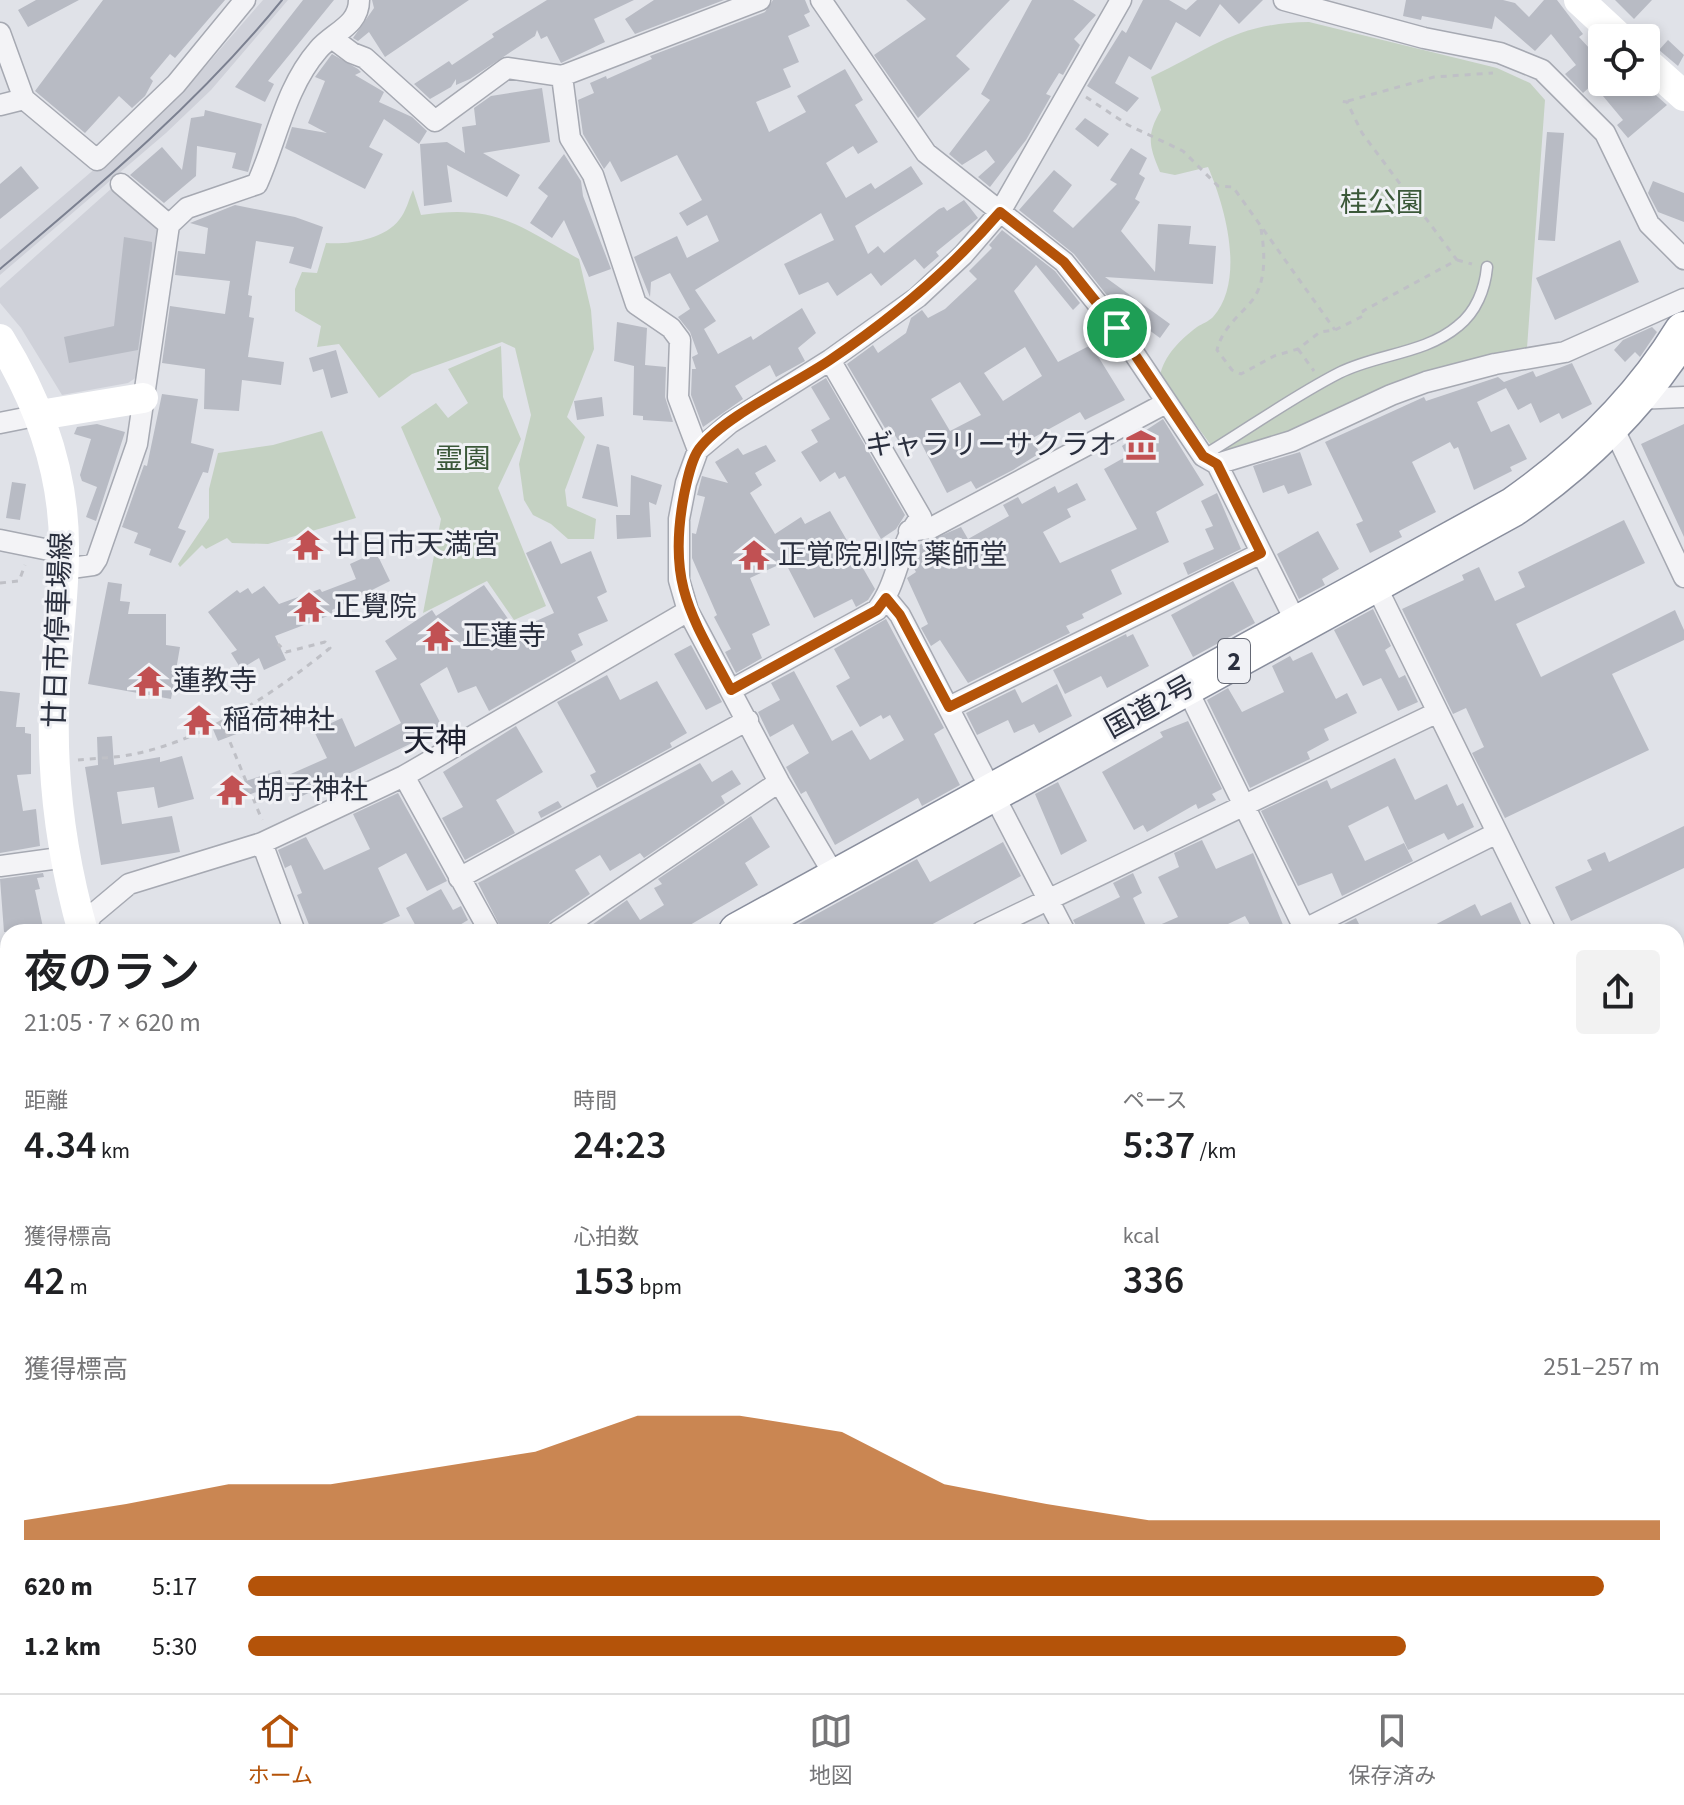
<!DOCTYPE html>
<html lang="ja">
<meta charset="utf-8">
<style>
:root{--surface:#fff;--page:#f2f2f2;--text:#202124;--muted:#757577;--line:#e0e0e0;--accent:#b45309}
body{margin:0;font-family:"Source Sans 3","Noto Sans JP",sans-serif;background:var(--page);color:var(--text);height:100vh;display:flex;flex-direction:column;font-size:30px;white-space:nowrap}
*{box-sizing:border-box;margin:0}
p{font-size:26px;color:var(--muted)}
.icon{flex:none;width:44px;height:44px;fill:none;stroke:currentColor;stroke-width:2;stroke-linecap:round;stroke-linejoin:round}
.map{position:relative;flex:1;overflow:hidden}
.panel{position:absolute;left:0px;top:924px;width:1684px;height:770px;display:flex;flex-direction:column;background:var(--surface);border-radius:24px 24px 0 0;box-shadow:0 4px 12px #0003}
.panel>*{flex:none}
.controls{position:absolute;left:1588px;top:24px;display:grid;gap:16px}
.controls a{display:grid;place-items:center;width:72px;height:72px;border-radius:8px;background:var(--surface);box-shadow:0 4px 12px #0003;font-size:40px}
.pin{position:absolute;display:grid;place-items:center;width:68px;height:68px;color:#fff;margin:-34px;border:4px solid #fff;border-radius:50%;box-shadow:0 2px 8px #0007}
.round{display:grid;place-items:center;flex:none;width:84px;height:84px;border-radius:8px;background:var(--page)}
.headline{display:flex;align-items:center;justify-content:space-between;height:136px;padding:0 24px}
h1{font-size:44px;font-weight:600;line-height:60px}
.stats{display:grid;grid-template-columns:repeat(3,1fr);gap:12px;height:136px;padding:8px 24px}
.stats div{display:grid;align-content:center}
.stats b{font-size:40px;font-weight:600}
.stats small{font-size:22px;font-weight:400}
.stats p{font-size:22px}
.chart{height:224px;padding:16px 24px}
.chart p{display:flex;justify-content:space-between}
.chart svg{width:100%;height:144px;margin-top:8px;fill:var(--accent);opacity:.7}
ul{padding:0 24px;list-style:none;font-size:26px}
li{display:grid;grid-template-columns:128px 96px 1fr;align-items:center;height:60px}
li i{height:20px;border-radius:10px;background:var(--accent)}
.tabs{display:flex;justify-content:space-around;align-items:center;height:112px;border-top:2px solid var(--line);background:var(--surface);font-size:22px;color:var(--muted)}
.tabs a{display:grid;justify-items:center;gap:4px}
.tabs .active{color:var(--accent)}
.map>svg:first-child{display:block}
</style>
<div class="map">
<svg width="1684" height="1693" viewBox="0 0 1684 1693">
<rect width="100%" height="100%" fill="#e0e2e8"/>
<path fill="#cfd1d9" d="M263,0H288L211,90L166,133L0,275V250L153,119L197,76Z
M112,188L159,229L140,375L128,383L62,395L21,328L0,303V288Z"/>
<path fill="#c4d1c2" d="M1309,22L1497,68L1530,83L1545,100L1527,348L1408,384L1290,437L1223,454L1216,452L1160,376C1164,355 1181,339 1197,327C1202,324 1209,321 1213,317C1246,280 1225,206 1208,167L1175,175L1160,172C1149,146 1146,135 1161,110L1151,77C1213,48 1236,23 1309,22Z
M413,190L421,215C496,204 517,225 579,259L591,310L594,349L567,417L585,437L565,490L567,506L596,519L594,539H568L551,524L533,515L524,500L519,464L531,415L515,348L502,342L412,374L379,398L339,344L317,347L321,326L295,311V289L302,272L317,273L326,243C348,245 385,239 399,220C406,212 409,199 413,190Z
M501,346L503,397L521,439L498,488L546,606L514,620L487,581L423,613L441,519L401,427L436,403L448,418L468,403L448,369Z
M322,431L356,518L268,544L232,543L227,538L206,549L202,545L180,567L178,564L209,518V489L218,453L273,445Z"/>
<path fill="#9facc4" d="M1684,1599V1693H897L882,1686H1676V1603Z
M717,1686H750L758,1693H721Z"/>
<path fill="#b8bbc4" fill-rule="evenodd" d="M36,0H79L28,27L18,10Z
M103,0H225L175,58L170,54L150,78L153,81L145,96L132,108L119,96L85,133L35,91Z
M303,0H334L268,81L274,84L265,102L235,87Z
M372,0H469L385,57L369,32L358,41L353,38L374,8Z
M547,0H634L594,19L605,42L561,63L547,36L541,39L537,30L535,36L470,79L456,85V79L451,87L430,99L414,84L449,61L452,65L494,37L492,34Z
M654,0H724L635,34L625,19Z
M773,0H805L810,12L804,15L810,26L788,36L799,62L783,69L791,87L756,102L769,132L806,112L797,96L845,69L863,100L855,105L878,142L858,154L853,146L826,163L846,198L871,183L875,189L911,166L923,184L855,226L868,254L878,246L884,253L939,209L944,207L947,211L964,200L978,218L936,252L939,256L924,269L915,259L881,286L871,273L837,296L828,282L799,295L784,264L834,240L821,213L695,290L716,321L704,329L718,354L751,336L753,340L802,308L816,333L798,348L805,361L776,377L770,365L735,386L743,399L703,427L691,395L692,369H696L692,357L698,354L690,332L678,317L690,309L670,273L651,282L650,297L634,257L677,236L687,258L719,241L707,215L687,226L679,213L702,200L677,155L621,182L610,161L604,169L583,134L578,100L594,93L590,83L606,76L607,79L652,59L650,56L765,12Z
M906,0H1010L956,56L970,69L918,118L874,55L926,19Z
M1032,0H1073L1096,15L1074,39L1080,45L1063,75L1059,73L1046,94L1051,96L1026,140L990,187L978,177L995,162L986,150L962,165L949,154L990,100L981,94Z
M1143,0H1169L1186,10L1197,0H1263L1239,24L1220,4L1200,37L1176,22L1151,70L1129,56L1115,83L1139,98L1127,112L1087,86L1122,30L1126,33Z
M1406,0H1503L1515,3L1529,17L1544,0H1557L1583,34L1579,37L1602,62V82H1641L1667,105L1628,138L1617,125L1623,120L1593,84L1583,93L1565,74L1576,65L1551,34L1535,51L1495,16L1492,29L1422,16L1421,20L1403,16Z
M1615,0H1652L1634,19Z
M1668,40L1684,55L1678,66L1659,50Z
M332,54L358,69L361,72L355,75L384,92L379,102L412,117L427,131L419,144L384,119L369,147L383,154L365,189L285,148L292,127L327,133L308,123L325,81L315,77Z
M542,88L550,142L483,153L520,175L507,197L447,165L452,202L424,206L420,144L447,142L465,153L462,127L476,125L474,108L491,96Z
M205,110L262,124L248,172L232,168L236,153L197,146L196,176L164,203L130,175L162,147L182,170L191,118L204,116Z
M1085,118L1109,134L1098,147L1075,129Z
M1547,132L1564,133L1555,241L1538,240Z
M1131,148L1147,158L1139,174L1145,178L1135,199L1140,202L1121,231L1155,272L1158,224L1191,226L1189,244L1216,246L1213,284L1105,277L1170,324L1160,338L1149,330L1145,336L1133,328L1074,254L1019,210L1054,170L1072,185L1053,211L1073,228L1117,184L1110,180Z
M564,154L581,181L583,196L611,269L589,277L564,220L552,238L530,223L548,196L538,188Z
M21,166L39,188L0,219V184Z
M1653,181L1684,193V222L1658,212L1648,193Z
M235,205L295,217L323,227L311,269L289,263L294,247L256,241L248,295L252,296L249,317L254,318L248,357L284,362L281,385L242,380L239,411L204,409L205,369L162,363L170,306L225,314L230,281L175,275L178,251L205,254L208,228L190,223Z
M1002,230L1055,271L1080,303L1073,310L1036,265L1014,291L1058,362L1091,345L1125,400L1085,420L1080,412L1031,439L1040,453L1013,470L976,489L971,481L947,493L919,439L903,448L889,426L885,428L847,364L873,345L878,353L906,333L911,318L922,310L928,318L945,309L977,279L969,271L992,248L989,245ZM1025,347L1042,376L1003,401L984,373ZM960,382L981,415L950,431L931,399Z
M124,237L152,242V248L138,350L69,363L64,337L114,326Z
M1620,240L1639,282L1555,320L1536,278Z
M617,322L647,328L645,365L666,367L665,397L673,422L643,420V416L633,415L634,366L614,361Z
M1652,327L1657,332L1640,357L1635,352L1625,362L1614,350L1623,340Z
M336,350L348,393L331,398L323,369L313,372L309,358Z
M1572,363L1592,404L1562,419L1559,413L1540,423L1531,403L1518,410L1506,388L1477,402L1491,432L1509,424L1527,459L1510,467L1512,471L1474,490L1458,447L1454,449L1450,442L1412,462L1436,512L1399,531L1402,537L1370,553L1356,524L1363,521L1325,442L1424,397L1426,401L1498,377L1504,382L1533,371L1536,377Z
M826,378L905,515L896,529L881,539L845,476L839,479L835,472L820,482L801,452L818,442L811,430L830,419L811,387Z
M162,394L198,399L191,443L214,449L208,473L203,472L178,528L186,531L171,563L149,555L151,549L134,543L138,533L122,527L144,465L147,466Z
M602,397L604,416L577,420L574,401Z
M1163,419L1204,485L1156,512L1169,542L1111,570L1122,594L1082,614L1084,618L1066,626L1070,633L968,683L940,640L931,646L921,628L928,624L907,578L916,572L912,565L920,554L919,545L961,527L968,539L1009,516L1003,505L1018,497L1022,504L1055,486L1058,493L1077,483L1086,500L1067,509L1071,517L1043,532L1060,563L1137,529L1104,469L1127,456L1122,446Z
M97,424L125,432L96,521L86,517L97,487L82,481L80,475L91,439L74,434L77,427Z
M1684,424V537L1641,444Z
M597,444L609,447L618,507L582,498Z
M766,445L776,461L755,473L762,485L750,493L775,534L801,517L805,524L830,511L875,589L868,600L856,607L852,599L814,618L785,562L750,578L770,625L752,634L762,658L736,673L725,652L731,649L714,617L717,615L692,558V533L696,534L705,497L697,495L702,476L728,483L715,462L738,448L743,455Z
M1300,452L1312,485L1288,494L1284,485L1263,493L1253,466Z
M631,475L662,485L656,505L649,502L651,537L617,539L616,515H630Z
M12,482L26,484L20,520L6,518Z
M1217,493L1241,549L1188,575L1183,563L1214,549L1205,529L1213,526L1201,501Z
M1624,520L1645,563L1516,624L1541,677L1675,610L1684,630V640L1612,674L1649,750L1505,818L1472,753L1484,747L1466,708L1453,714L1402,609L1464,580L1462,575L1479,567L1495,601L1525,587L1518,572Z
M1318,531L1339,569L1322,579L1325,585L1299,599L1277,554Z
M551,541L561,564L591,551L607,592L597,597L608,621L578,634L583,645L571,651L576,661L489,711L476,686L458,693L447,667L420,684L443,728L294,800L284,777L327,758L314,731L342,718L355,747L401,723L375,671L397,659L385,641L432,610L436,616L484,585L516,630L554,613L526,553Z
M376,552L390,581L332,610L333,614L275,636L286,660L264,670L259,658L241,669L231,653L237,650L208,612L237,590L240,593L248,588L252,594L264,586L279,604L320,589L322,592L356,579L350,564Z
M1233,581L1255,623L1193,657L1171,615Z
M108,582L122,584L120,601L130,602L128,614H166V645L180,647L171,699L88,684Z
M1373,609L1391,646L1385,650L1399,678L1405,675L1418,702L1398,711L1381,678L1363,686L1334,630Z
M886,619L944,728L934,734L960,785L922,806L918,798L835,845L806,791L801,794L786,767L809,753L793,724L770,737L758,712L780,700L771,683L794,671L832,741L852,730L870,760L904,740L890,715L883,719L881,715L860,727L836,686L850,678L834,649Z
M1126,634L1127,637L1133,634L1149,666L1107,688L1101,676L1065,694L1053,670Z
M691,645L722,702L706,710L674,654Z
M1312,652L1336,699L1347,693L1357,713L1324,729L1329,740L1307,752L1310,759L1250,788L1207,700L1228,688L1242,712L1284,692L1272,666L1290,656L1293,661Z
M607,675L620,700L657,681L687,733L670,743L672,747L597,788L590,775L596,772L557,702Z
M1057,684L1072,716L1039,733L1034,724L1014,733L1008,720L977,735L966,713L1015,689L1022,703Z
M0,691L20,693L16,727H25V733L31,734V774L17,775L23,811L36,809L40,846L0,853Z
M233,718L239,733L218,741L212,727Z
M1188,721L1222,789L1212,794L1216,800L1198,809L1196,804L1147,832L1143,825L1134,830L1102,772L1163,737L1160,732Z
M516,726L543,772L496,800L515,833L465,860L442,818L463,807L443,772Z
M112,736L114,765L160,757V762L182,756L194,799L158,808L154,787L117,792L122,824L172,816L180,852L101,865L85,767L98,765L97,737Z
M1395,758L1415,800L1447,784L1457,806L1463,803L1474,827L1448,840L1444,833L1408,850L1388,806L1348,826L1365,861L1404,843L1413,861L1342,896L1332,873L1298,886L1261,811L1327,780L1331,789Z
M700,763L712,782L732,770L741,784L721,796L725,803L644,858L640,853L610,871L600,855L575,870L590,894L550,921L544,932H536L531,924L516,932H503L478,883Z
M280,770L284,781L236,800L230,786Z
M1058,782L1087,841L1061,855L1035,794Z
M398,793L447,881L427,891L406,853L378,868L400,916L364,932H312L297,895L302,893L291,865L285,868L278,850L306,837L324,870L370,849L353,814Z
M558,801L562,807L541,818L538,812Z
M751,816L770,847L745,863L758,885L678,932H582L627,900L640,920L664,905L654,888L662,884L658,879Z
M1684,826V868L1571,921L1555,887L1592,870L1587,860L1605,852L1609,862Z
M1202,840L1216,869L1253,853L1286,932H1254L1245,916L1211,932H1080L1073,920L1120,897L1113,883L1133,873L1142,893L1133,898L1148,930L1178,917L1158,877L1179,867L1174,853Z
M1003,842L1021,876L918,932H784L917,859L930,882Z
M43,873L44,877L37,878L40,889L35,890L44,932H4L0,879Z
M441,889L453,910L461,906L468,920L458,926L461,932H419L406,908Z
M1511,902L1525,932H1421L1475,904L1481,916Z
M1356,918L1363,932H1328Z"/>
<g fill="none" stroke-linecap="round" stroke-linejoin="round">
<defs>
<path id="lane" d="M1203,456C1248,429 1292,397 1339,373C1376,354 1425,354 1458,326C1476,312 1485,289 1487,267"/>
<path id="street" d="M821,0L926,153L1064,262L1117,328L1203,456L1217,464L1298,626
M1284,0L1424,38L1500,53L1542,70L1605,133L1649,224L1684,259
M0,33L24,99L97,160L176,84L245,0
M332,38L352,53L365,58L435,121L507,68L562,76L570,138L593,175L636,304L671,328L680,340L678,397L698,450
M562,76L760,0
M0,105L24,99
M169,225L187,208L257,184C277,140 285,88 318,50C333,32 359,26 359,0
M1636,399L1684,397
M0,423L40,415
M1612,425L1684,577
M1217,464L1292,441L1391,395L1426,382L1495,364L1565,352L1684,299
M909,531L931,528L1166,403
M0,540L64,553
M64,569L93,565L97,559L137,444L169,225L121,184
M1375,584L1546,932
M886,598L900,615L1065,932
M1186,687L1306,932
M731,690L877,610C899,582 898,544 921,517L830,360
M949,707L1261,553
M404,776L490,932
M262,843L295,932
M0,866L67,857
M459,878L748,720
M836,878L779,782L688,611L679,580V519L686,483L698,450L730,423L830,360L918,297L963,255L1000,212L1121,0
M83,931L92,915L129,884L262,843L404,776L688,611
M557,932L779,782
M981,932L1438,712
M1299,932L1497,833
M0,959L8,957
M0,1177L8,1175
M1676,1206L1684,1223
M0,1291L8,1289
M1676,1360L1684,1356
M1676,1467L1684,1463
M1676,1565L1684,1561
M1676,1591L1684,1587
M520,1686L528,1693
M324,1693L327,1686
M485,1693L488,1686"/>
<path id="highway" d="M738,932L1513,507C1582,459 1640,403 1684,331
M0,1335L8,1330"/>
</defs>
<use href="#lane" stroke="#a6a9b2" stroke-width="13"/>
<use href="#street" stroke="#a6a9b2" stroke-width="23"/>
<use href="#highway" stroke="#898e9d" stroke-width="41"/>
<path stroke="#bfc0c6" stroke-width="3" stroke-dasharray="6 6" stroke-linecap="butt" d="M1086,97L1128,125L1183,151L1218,186L1233,187L1335,330
M1348,101L1434,77L1493,73
M1261,229C1265,253 1267,284 1250,303C1237,318 1222,329 1217,350L1232,370L1241,374L1274,356L1298,349L1320,332L1335,330L1365,315L1363,311L1457,260L1362,133L1347,102L1340,101
M1457,260L1472,264
M1298,349L1314,371
M0,583L19,581L25,565
M221,720L262,820
M78,760C96,758 116,758 134,754C204,740 275,693 330,648L325,642L286,652L278,644
M0,1245L8,1262
M165,1693L168,1686"/>
<use href="#lane" stroke="#f3f3f6" stroke-width="10"/>
<use href="#street" stroke="#f3f3f6" stroke-width="20"/>
<path stroke="#fff" stroke-width="30" d="M1579,0L1620,38
M1646,62L1684,96
M0,339C40,404 65,474 64,551C64,604 55,656 54,709C52,783 63,861 83,932
M40,415L143,398
M817,1686L826,1693
M63,1693L65,1686"/>
<use href="#highway" stroke="#fff" stroke-width="38"/>
<path stroke="#7b8090" stroke-width="2" d="M0,269C101,184 199,102 282,0"/>
</g>
<g fill="none" stroke-linecap="round" stroke-linejoin="round">
<defs>
<path id="route" d="M1000,212L1064,262L1117,328L1203,456L1217,464L1261,553L949,707L900,615L886,598L877,610L731,690C691,615 667,584 684,495C687,481 691,460 699,449C724,416 795,384 830,360C894,317 950,270 1000,212Z"/>
</defs>
<use href="#route" stroke="#fff" stroke-width="16"/>
<use href="#route" stroke="#b45309" stroke-width="10"/>
</g>
<defs>
<symbol id="museum-bare" viewBox="-9 -9 18 18"><path d="M0-6L6-3V-2H-6V-3ZM-5-1h2V3h-2ZM-1-1h2V3h-2ZM3-1h2V3H3ZM-6 4H6V6H-6Z" fill="#c15153" stroke="#f0f1f5" stroke-width="2.5" paint-order="stroke"/></symbol>
<symbol id="temple-bare" viewBox="-9 -9 18 18"><path d="M0-6L5-2H3V0L6.5 2.5H4V6H1.5V3h-3V6H-4V2.5H-6.5L-3 0V-2H-5Z" fill="#c15153" stroke="#f0f1f5" stroke-width="2.5" paint-order="stroke"/></symbol>
</defs>
<g fill-rule="evenodd">
<use href="#museum-bare" x="1119" y="423" width="44" height="44"/>
<use href="#temple-bare" x="286" y="523" width="44" height="44"/>
<use href="#temple-bare" x="732" y="533" width="44" height="44"/>
<use href="#temple-bare" x="287" y="585" width="44" height="44"/>
<use href="#temple-bare" x="416" y="614" width="44" height="44"/>
<use href="#temple-bare" x="127" y="659" width="44" height="44"/>
<use href="#temple-bare" x="177" y="698" width="44" height="44"/>
<use href="#temple-bare" x="210" y="768" width="44" height="44"/>
</g>
<g text-anchor="middle" dominant-baseline="central" stroke-width="6" stroke-linejoin="round" paint-order="stroke">
<rect fill="#f0f1f5" stroke="#656975" stroke-width="2" x="1218" y="639" width="32" height="44" rx="6"/>
<g font-size="26" font-weight="bold" fill="#2a2f3e">
<text x="1234" y="661">2</text>
</g>
<g font-size="28" fill="#3b5839" stroke="#f0f1f5">
<text x="1382" y="203">桂公園</text>
<text x="463" y="459">霊園</text>
</g>
<g font-size="28" fill="#2a2f3e" stroke="#f0f1f5" text-anchor="start">
<text x="1117" y="445" text-anchor="end">ギャラリーサクラオ</text>
<text x="332" y="545">廿日市天満宮</text>
<text x="778" y="555">正覚院別院 薬師堂</text>
<text x="333" y="607">正覺院</text>
<text x="462" y="636">正蓮寺</text>
<text x="173" y="681">蓮教寺</text>
<text x="223" y="720">稲荷神社</text>
<text x="256" y="790">胡子神社</text>
</g>
<g font-size="28" fill="#2a2f3e" stroke="#f0f1f5">
<text transform="translate(58 630) rotate(-88)">廿日市停車場線</text>
<text transform="translate(1150 707) rotate(-29)">国道2号</text>
</g>
<g font-size="32" fill="#1d202f" stroke="#f0f1f5">
<text x="435" y="741">天神</text>
</g>
</g>
</svg>
<div class="controls">
<a><svg class="icon" aria-label="locate" viewBox="0 0 24 24"><circle cx="12" cy="12" r="6"/><path d="M12 2v4M12 18v4M2 12h4M18 12h4"/></svg></a>
</div>
<div class="pin" style="left:1117px;top:328px;background:#1e9e55"><svg class="icon" aria-label="arrive" viewBox="0 0 24 24"><path d="M6 21V4h12l-3 4 3 4H6"/></svg></div>
<section class="panel">
<div class="headline"><div><h1>夜のラン</h1><p>21:05 · 7 × 620 m</p></div><a class="round"><svg class="icon" aria-label="share" viewBox="0 0 24 24"><path d="M12 15V3M7 8l5-5 5 5M5 13v7h14v-7"/></svg></a></div>
<div class="stats">
<div><p>距離</p><b>4.34<small> km</small></b></div>
<div><p>時間</p><b>24:23</b></div>
<div><p>ペース</p><b>5:37<small> /km</small></b></div>
</div>
<div class="stats">
<div><p>獲得標高</p><b>42<small> m</small></b></div>
<div><p>心拍数</p><b>153<small> bpm</small></b></div>
<div><p>kcal</p><b>336</b></div>
</div>
<div class="chart"><p><span>獲得標高</span>251–257 m</p>
<svg viewBox="0 0 160 44" preserveAspectRatio="none"><path d="M0 44V38L10 33L20 27L30 27L40 22L50 17L60 6L70 6L80 11L90 27L100 33L110 38L120 38L130 38L140 38L150 38L160 38V44z"/></svg>
</div>
<ul>
<li><b>620 m</b>5:17<i style="width:96%"></i></li>
<li><b>1.2 km</b>5:30<i style="width:82%"></i></li>
</ul>
</section>
</div>
<nav class="tabs">
<a class="active"><svg class="icon" aria-label="home" viewBox="0 0 24 24"><path d="M3 11l9-7 9 7M6 9v11h12V9"/></svg>ホーム</a>
<a><svg class="icon" aria-label="map" viewBox="0 0 24 24"><path d="M3 6l6-2 6 2 6-2v14l-6 2-6-2-6 2zM9 4v14M15 6v14"/></svg>地図</a>
<a><svg class="icon" aria-label="saved" viewBox="0 0 24 24"><path d="M7 4h10v16l-5-4-5 4z"/></svg>保存済み</a>
</nav>
